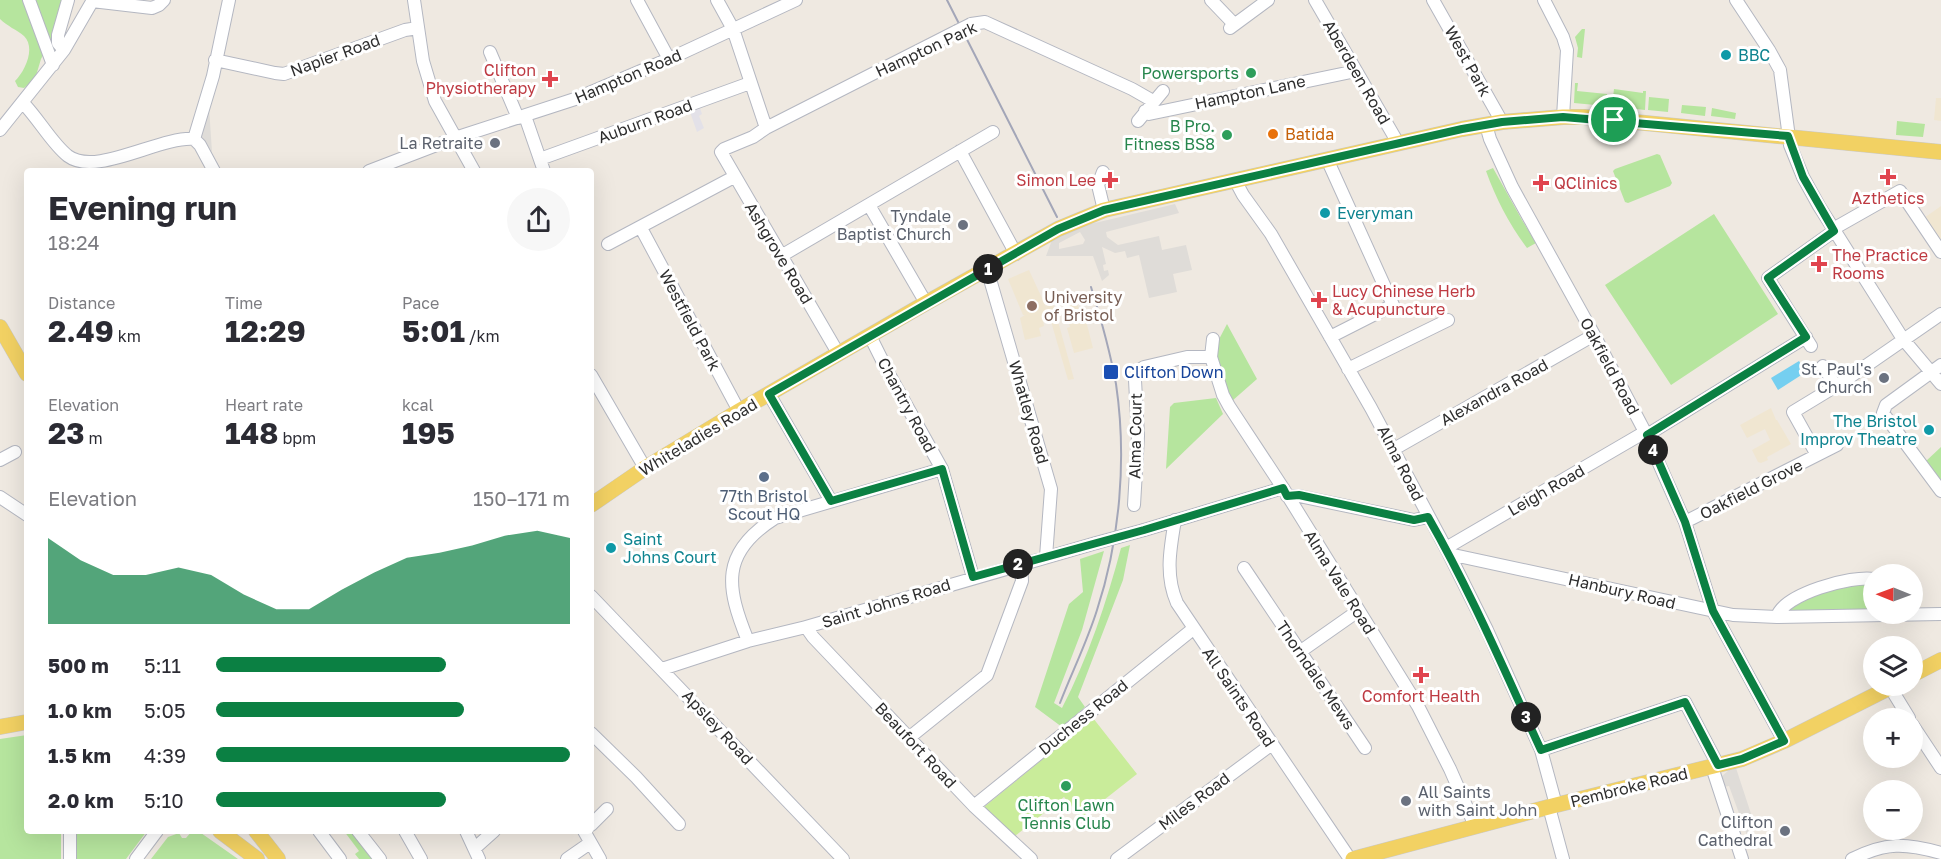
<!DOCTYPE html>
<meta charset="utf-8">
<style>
:root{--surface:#fff;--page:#f7f7f7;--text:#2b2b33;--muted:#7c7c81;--accent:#0b8043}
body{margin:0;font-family:"Golos Text",sans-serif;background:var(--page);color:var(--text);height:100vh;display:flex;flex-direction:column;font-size:22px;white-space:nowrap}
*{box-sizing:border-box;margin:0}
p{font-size:20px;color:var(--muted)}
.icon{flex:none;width:33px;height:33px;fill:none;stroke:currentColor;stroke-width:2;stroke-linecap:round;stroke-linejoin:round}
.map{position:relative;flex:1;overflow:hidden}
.sheet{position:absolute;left:24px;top:168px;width:570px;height:666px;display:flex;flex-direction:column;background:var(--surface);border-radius:6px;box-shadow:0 6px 24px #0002}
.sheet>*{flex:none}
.needle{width:39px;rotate:271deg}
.buttons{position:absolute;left:1863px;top:564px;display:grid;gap:12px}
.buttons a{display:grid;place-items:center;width:60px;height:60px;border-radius:50%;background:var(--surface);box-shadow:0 6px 24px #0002;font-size:30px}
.pin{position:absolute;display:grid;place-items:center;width:51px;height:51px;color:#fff;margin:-26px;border:3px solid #fff;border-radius:50%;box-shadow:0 2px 6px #0007}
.km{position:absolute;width:30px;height:30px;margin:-15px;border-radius:50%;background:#222;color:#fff;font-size:16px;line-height:30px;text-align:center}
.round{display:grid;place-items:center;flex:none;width:63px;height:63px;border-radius:32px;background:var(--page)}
.overview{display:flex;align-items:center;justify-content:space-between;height:102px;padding:0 24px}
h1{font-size:33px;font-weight:700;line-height:45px}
.figures{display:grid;grid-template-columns:repeat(3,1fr);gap:9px;height:102px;padding:6px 24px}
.figures div{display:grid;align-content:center}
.figures b{font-size:30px;font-weight:700}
.figures small{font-size:16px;font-weight:400}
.figures p{font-size:16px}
.chart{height:168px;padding:12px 24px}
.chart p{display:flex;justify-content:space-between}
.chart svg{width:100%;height:108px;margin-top:6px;fill:var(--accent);opacity:.7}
ul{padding:0 24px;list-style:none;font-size:20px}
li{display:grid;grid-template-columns:96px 72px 1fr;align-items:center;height:45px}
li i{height:15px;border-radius:8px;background:var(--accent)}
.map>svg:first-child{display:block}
</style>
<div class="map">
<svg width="1941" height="859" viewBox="0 0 1941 859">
<rect width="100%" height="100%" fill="#efe9e1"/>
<path fill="#e3e1e8" d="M700,108L702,114L699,116L704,128L697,132L690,112Z"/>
<path fill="#f0e6d1" d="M1936,98H1941V121L1934,120Z
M1941,206V244L1924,218Z
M1029,270L1047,309L1044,298L1051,296L1074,379L1068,380L1048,311L1046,312L1048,318L1043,320L1044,326L1039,328L1041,336L1025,340L1024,336L1020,318L1025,315H1023L1008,279Z
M1073,292L1079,309H1083L1093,348L1074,353L1067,328L1070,327L1060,297Z
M1771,408L1776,420H1777L1791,444L1767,457L1768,460L1761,463L1758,462L1752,450L1770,440L1765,429L1747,438L1740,425Z"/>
<path fill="#b6e59e" d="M0,0H65L55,32L41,59L35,79L24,88L18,87L15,81C25,71 36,48 24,36C17,30 7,26 0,19Z
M1582,29H1585L1582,58L1577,57L1578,48L1575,37Z
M1575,83H1578L1577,91L1607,94L1606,106L1574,103Z
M1614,89L1643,93V91H1646L1645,110L1612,106Z
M1649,97L1669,99L1668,112L1648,110Z
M1682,105L1706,107L1705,116L1681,113Z
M1712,108L1736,113L1735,119L1711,116Z
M1897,121L1925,124L1923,137L1896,135Z
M1657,154L1660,155L1672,183L1670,186L1628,203L1625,202L1613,171L1615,169Z
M1493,168L1522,220L1536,243L1527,248C1509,224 1496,199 1486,171Z
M1714,214L1778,314L1671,385L1605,285Z
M1227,324L1257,379L1232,401L1216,360V345Z
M1216,398L1223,414L1166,469L1170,407L1174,403Z
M1941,447V481L1925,462Z
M1130,545L1123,580L1078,697L1085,707L1062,727L1035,707L1069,604L1083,592L1080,559L1104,551L1082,630L1054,703L1062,708C1088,658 1107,601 1121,548Z
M1873,584V612L1782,614C1805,588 1842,587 1873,584Z
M27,735V831H61V859H0V739Z
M75,831H147L126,859H75Z
M192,831L201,833L238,859H151L168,837L179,833L182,838H186Z
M344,831H353L375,859H359L355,854L359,851Z"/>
<path fill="#c9ec9a" d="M1093,718L1137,774L1081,818L1064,797L1015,836L984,807Z"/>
<path fill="#dfdcd8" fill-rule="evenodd" d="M209,107L212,152L201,135Z
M1175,204L1179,213L1106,232L1107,237L1118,245L1159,236L1162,250L1186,245L1192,270L1173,274L1177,292L1149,298L1139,255L1127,258L1125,251L1115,253L1102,247L1106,264L1103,265L1104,271L1108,270L1109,275L1102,281L1093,256H1046L1052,240L1078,227ZM1080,232L1085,240L1083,244L1059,249V243Z
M1736,768L1755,826L1747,835L1729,786L1723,787L1721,777L1729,770Z"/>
<path fill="#75cff0" d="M1799,361L1806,372L1778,390L1771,378Z"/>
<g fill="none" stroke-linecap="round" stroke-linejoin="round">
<defs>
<path id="minor" d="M29,0L53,65
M414,0L423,61L435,101L474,171
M637,0L669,59
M717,0L733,29L766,128
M1211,0L1234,24
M1315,0L1398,143
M1433,0L1502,122
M1544,0L1563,37L1567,50L1563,117
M1736,0L1769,50L1780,70L1790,145L1803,177L1819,206L1903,339L1941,384
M92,1L152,8L159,5L164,0
M971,24L985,22L1132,89L1153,101
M1230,28L1268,0
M64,50L58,43V35L68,0
M490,52L518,118
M215,60L275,73L284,74L405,30L418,28
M23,103C38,118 53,145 68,156C96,177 160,136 194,139
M1145,111L1149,114L1356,71
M525,116L544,171
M1138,121L1163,91
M1486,125L1490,139L1512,187L1594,335L1645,432L1685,522L1713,611L1784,741
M0,130L64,50L93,0
M194,139L213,76L229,0
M194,139L200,145L214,171
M960,151L1016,254
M540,159L750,83
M1327,159L1393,305L1330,337
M369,171L455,138L575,99L669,59L796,0
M1103,172L1098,185L1104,210
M1235,180L1243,195L1271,234L1371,408L1449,554L1487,630L1541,750L1556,805
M869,205L926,303
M641,228L739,411
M1833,229L1900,191L1941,252
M608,244L734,177
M781,256L993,132
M987,269L1051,489L1046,557
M870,336L890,376L942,469L973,577
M1213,339L1211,357L1223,395L1229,406L1283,488L1418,706L1450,769L1475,826
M1811,346L1768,278L1834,231
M838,353L721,152L724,149L753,137L766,128L957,31
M1941,365L1886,405L1883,413L1941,491
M1823,366L1835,385
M1348,369L1448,320
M591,375L645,468
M769,394L831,501
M1647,435L1806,337
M1394,449L1594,335
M1817,455L1793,412L1844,381L1941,314
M0,460L15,452
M1287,496H1299L1414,520L1428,517
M0,497L27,515
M1134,505L1138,436L1135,380L1138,371L1144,367L1187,357H1211
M1175,520C1170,549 1165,576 1177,603L1350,859
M1685,522L1837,445
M1144,530L1283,488
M1446,548L1645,432
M1449,554L1733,615L1777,617L1941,614
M1244,568L1365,748
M591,596L843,859
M1777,617C1783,594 1852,575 1874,579
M806,627L813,637L974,806L1031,859
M748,641C726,587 720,553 775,518L942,469
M1301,651L1358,611
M662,669L748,641L806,627L1096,543
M1890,687L1909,718
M1912,724L1941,768
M591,733L636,777L679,824
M910,737L987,675L1022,581L1021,564
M1541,750L1685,702L1718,765
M1712,767L1742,859
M974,806L1193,629
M1549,807L1563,859
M591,825L607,809
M70,831V859
M319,831L340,859
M358,831L380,859
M405,831L421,859
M466,831L479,859
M584,831L600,859
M475,848L494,831
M136,859L157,831
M567,859L590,843
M1117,859L1272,744
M1852,859C1886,842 1905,843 1941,853"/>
<path id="major" d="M0,327L27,374
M591,505L645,468L739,411L926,303L1058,229L1104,210L1462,129L1502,122L1563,117H1584L1941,152
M1912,675L1941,660
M0,727L27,722
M220,831L257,859
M256,831L278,859
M1353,859L1556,805L1742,759L1784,741L1893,686"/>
</defs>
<use href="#minor" stroke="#b4b7c1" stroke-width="14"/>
<use href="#major" stroke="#c9c9c9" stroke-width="16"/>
<use href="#minor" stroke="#fff" stroke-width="12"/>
<use href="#major" stroke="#f2d163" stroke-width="15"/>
<path stroke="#a3a6b8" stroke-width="2" d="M947,0L1057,217
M1060,703C1072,672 1087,642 1097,610C1120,540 1127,458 1116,384C1110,351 1101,319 1091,287"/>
<defs>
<path id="minor-bridge" d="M957,31L971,24
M1096,543L1144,530"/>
</defs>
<use href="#minor-bridge" stroke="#b4b7c1" stroke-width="14" stroke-linecap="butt"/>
<use href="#minor-bridge" stroke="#fff" stroke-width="12"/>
</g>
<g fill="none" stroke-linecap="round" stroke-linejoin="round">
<defs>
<path id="route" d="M1563,117L1788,136L1803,177L1834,231L1768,278L1806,337L1647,435L1685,522L1713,611L1784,741L1742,759L1718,765L1685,702L1541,750C1505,672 1471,592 1428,517L1414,520L1299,495L1287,496L1283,488L1144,530L973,577L942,469L831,501L769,394L1058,229L1104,210L1462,129L1502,122Z"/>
</defs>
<use href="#route" stroke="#fff" stroke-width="12"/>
<use href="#route" stroke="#0b8043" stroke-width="8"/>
</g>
<g fill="#0f9aa8" stroke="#fff" stroke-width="2">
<circle cx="1726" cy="55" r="6"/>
<circle cx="1325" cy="213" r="6"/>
<circle cx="1929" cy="430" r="6"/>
<circle cx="611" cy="548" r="6"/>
</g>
<g fill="#2e9e5b" stroke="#fff" stroke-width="2">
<circle cx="1251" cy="73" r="6"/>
<circle cx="1227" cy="135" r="6"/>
<circle cx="1066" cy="786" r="6"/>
</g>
<g fill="#e0444e" stroke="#fff" stroke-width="2">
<path d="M547 70h6v6h6v6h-6v6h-6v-6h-6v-6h6z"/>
<path d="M1885 168h6v6h6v6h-6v6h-6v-6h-6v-6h6z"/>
<path d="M1107 171h6v6h6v6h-6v6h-6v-6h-6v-6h6z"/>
<path d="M1538 174h6v6h6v6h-6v6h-6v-6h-6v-6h6z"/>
<path d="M1816 255h6v6h6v6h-6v6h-6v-6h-6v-6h6z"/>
<path d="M1316 291h6v6h6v6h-6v6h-6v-6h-6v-6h6z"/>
<path d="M1418 666h6v6h6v6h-6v6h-6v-6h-6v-6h6z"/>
</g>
<circle fill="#e8710a" stroke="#fff" stroke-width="2" cx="1273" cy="134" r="6"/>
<g fill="#6b7280" stroke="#fff" stroke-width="2">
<circle cx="495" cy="143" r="6"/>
<circle cx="963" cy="225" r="6"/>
<circle cx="1884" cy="378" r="6"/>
<circle cx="1406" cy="801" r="6"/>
<circle cx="1785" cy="831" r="6"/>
</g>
<circle fill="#8d6e63" stroke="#fff" stroke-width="2" cx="1032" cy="306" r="6"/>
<rect fill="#1a4fb4" stroke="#fff" stroke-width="2" x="1103" y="364" width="16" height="16" rx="3"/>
<circle fill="#5c6f8a" stroke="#fff" stroke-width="2" cx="764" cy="477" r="6"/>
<g text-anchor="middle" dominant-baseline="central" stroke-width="6" stroke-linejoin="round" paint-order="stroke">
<g font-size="16" fill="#2e2e2e" stroke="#fff">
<text transform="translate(926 49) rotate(-25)">Hampton Park</text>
<text transform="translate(335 55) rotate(-20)">Napier Road</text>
<text transform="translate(1468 61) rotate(61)">West Park</text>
<text transform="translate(1357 72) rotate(60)">Aberdeen Road</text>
<text transform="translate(628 76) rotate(-23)">Hampton Road</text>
<text transform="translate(1250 92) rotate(-12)">Hampton Lane</text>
<text transform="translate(645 121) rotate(-20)">Auburn Road</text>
<text transform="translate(779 253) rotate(59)">Ashgrove Road</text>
<text transform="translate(690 320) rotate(62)">Westfield Park</text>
<text transform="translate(1610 366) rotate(62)">Oakfield Road</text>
<text transform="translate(1494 392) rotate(-29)">Alexandra Road</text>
<text transform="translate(907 405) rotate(62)">Chantry Road</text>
<text transform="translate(1029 412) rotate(74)">Whatley Road</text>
<text transform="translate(1135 436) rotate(-89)">Alma Court</text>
<text transform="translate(698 437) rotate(-31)">Whiteladies Road</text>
<text transform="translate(1401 463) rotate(63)">Alma Road</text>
<text transform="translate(1751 489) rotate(-27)">Oakfield Grove</text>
<text transform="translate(1546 490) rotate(-30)">Leigh Road</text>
<text transform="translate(1340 582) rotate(58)">Alma Vale Road</text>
<text transform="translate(1622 591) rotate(13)">Hanbury Road</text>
<text transform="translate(886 603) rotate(-17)">Saint Johns Road</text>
<text transform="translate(1316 675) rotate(56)">Thorndale Mews</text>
<text transform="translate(1239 697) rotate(56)">All Saints Road</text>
<text transform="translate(1083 717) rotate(-39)">Duchess Road</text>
<text transform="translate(718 727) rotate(47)">Apsley Road</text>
<text transform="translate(916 745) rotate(47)">Beaufort Road</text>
<text transform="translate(1629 787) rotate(-14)">Pembroke Road</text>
<text transform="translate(1194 801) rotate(-37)">Miles Road</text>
</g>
<g font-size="16" fill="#0d838f" stroke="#fff" text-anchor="start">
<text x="1738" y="55">BBC</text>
<text x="1337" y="213">Everyman</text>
<text x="1917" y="421" text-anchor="end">The Bristol<tspan x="1917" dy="18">Improv Theatre</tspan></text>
<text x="623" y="539">Saint<tspan x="623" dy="18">Johns Court</tspan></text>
</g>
<g font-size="16" fill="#be3a42" stroke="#fff" text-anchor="start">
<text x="536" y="70" text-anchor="end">Clifton<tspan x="536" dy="18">Physiotherapy</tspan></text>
<text x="1096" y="180" text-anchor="end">Simon Lee</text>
<text x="1554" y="183">QClinics</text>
<text x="1888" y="198" text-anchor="middle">Azthetics</text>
<text x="1832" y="255">The Practice<tspan x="1832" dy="18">Rooms</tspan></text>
<text x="1332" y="291">Lucy Chinese Herb<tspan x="1332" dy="18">&amp; Acupuncture</tspan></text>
<text x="1421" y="696" text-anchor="middle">Comfort Health</text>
</g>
<g font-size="16" fill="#27864d" stroke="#fff" text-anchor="end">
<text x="1239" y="73">Powersports</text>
<text x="1215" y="126">B Pro.<tspan x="1215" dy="18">Fitness BS8</tspan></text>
<text x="1066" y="805" text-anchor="middle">Clifton Lawn<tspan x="1066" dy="18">Tennis Club</tspan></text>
</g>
<g font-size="16" fill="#c56008" stroke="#fff" text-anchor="start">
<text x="1285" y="134">Batida</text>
</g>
<g font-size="16" fill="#5b616d" stroke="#fff" text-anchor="end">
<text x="483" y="143">La Retraite</text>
<text x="951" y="216">Tyndale<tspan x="951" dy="18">Baptist Church</tspan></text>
<text x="1872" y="369">St. Paul's<tspan x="1872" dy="18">Church</tspan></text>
<text x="1418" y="792" text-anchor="start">All Saints<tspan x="1418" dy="18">with Saint John</tspan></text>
<text x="1773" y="822">Clifton<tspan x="1773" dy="18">Cathedral</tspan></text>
</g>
<g font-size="16" fill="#785e54" stroke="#fff" text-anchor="start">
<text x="1044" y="297">University<tspan x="1044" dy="18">of Bristol</tspan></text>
</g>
<g font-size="16" fill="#164399" stroke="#fff" text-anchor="start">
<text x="1124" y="372">Clifton Down</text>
</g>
<g font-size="16" fill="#4e5e75" stroke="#fff">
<text x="764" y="496">77th Bristol<tspan x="764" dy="18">Scout HQ</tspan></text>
</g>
</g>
</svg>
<div class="buttons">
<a><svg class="needle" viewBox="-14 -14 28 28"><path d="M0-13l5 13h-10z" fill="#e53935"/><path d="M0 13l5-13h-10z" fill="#7c7c81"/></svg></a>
<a><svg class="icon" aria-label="layers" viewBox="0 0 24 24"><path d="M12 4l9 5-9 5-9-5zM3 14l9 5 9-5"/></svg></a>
<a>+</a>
<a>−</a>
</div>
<div class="pin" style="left:1614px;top:120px;background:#1e9e55"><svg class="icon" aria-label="arrive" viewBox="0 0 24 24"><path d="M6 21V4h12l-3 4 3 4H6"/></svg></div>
<b class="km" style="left:988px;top:269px">1</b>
<b class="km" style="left:1018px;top:564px">2</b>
<b class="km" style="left:1526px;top:717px">3</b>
<b class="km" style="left:1653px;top:450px">4</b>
<section class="sheet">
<div class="overview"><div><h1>Evening run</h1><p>18:24</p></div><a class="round"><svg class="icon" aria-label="share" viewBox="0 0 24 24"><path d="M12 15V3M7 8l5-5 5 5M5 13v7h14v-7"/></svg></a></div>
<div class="figures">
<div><p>Distance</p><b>2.49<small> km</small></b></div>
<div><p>Time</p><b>12:29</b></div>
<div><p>Pace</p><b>5:01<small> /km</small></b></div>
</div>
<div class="figures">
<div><p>Elevation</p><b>23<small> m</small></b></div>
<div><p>Heart rate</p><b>148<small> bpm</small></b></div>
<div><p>kcal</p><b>195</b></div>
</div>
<div class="chart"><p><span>Elevation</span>150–171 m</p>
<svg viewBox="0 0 160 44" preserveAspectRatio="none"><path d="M0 44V9L10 18L20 24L30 24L40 21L50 24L60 32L70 38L80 38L90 30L100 23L110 17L120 15L130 12L140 8L150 6L160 9V44z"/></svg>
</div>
<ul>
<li><b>500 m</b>5:11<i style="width:65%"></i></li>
<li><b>1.0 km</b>5:05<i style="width:70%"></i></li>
<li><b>1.5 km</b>4:39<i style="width:100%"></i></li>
<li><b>2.0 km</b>5:10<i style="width:65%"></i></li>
</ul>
</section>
</div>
